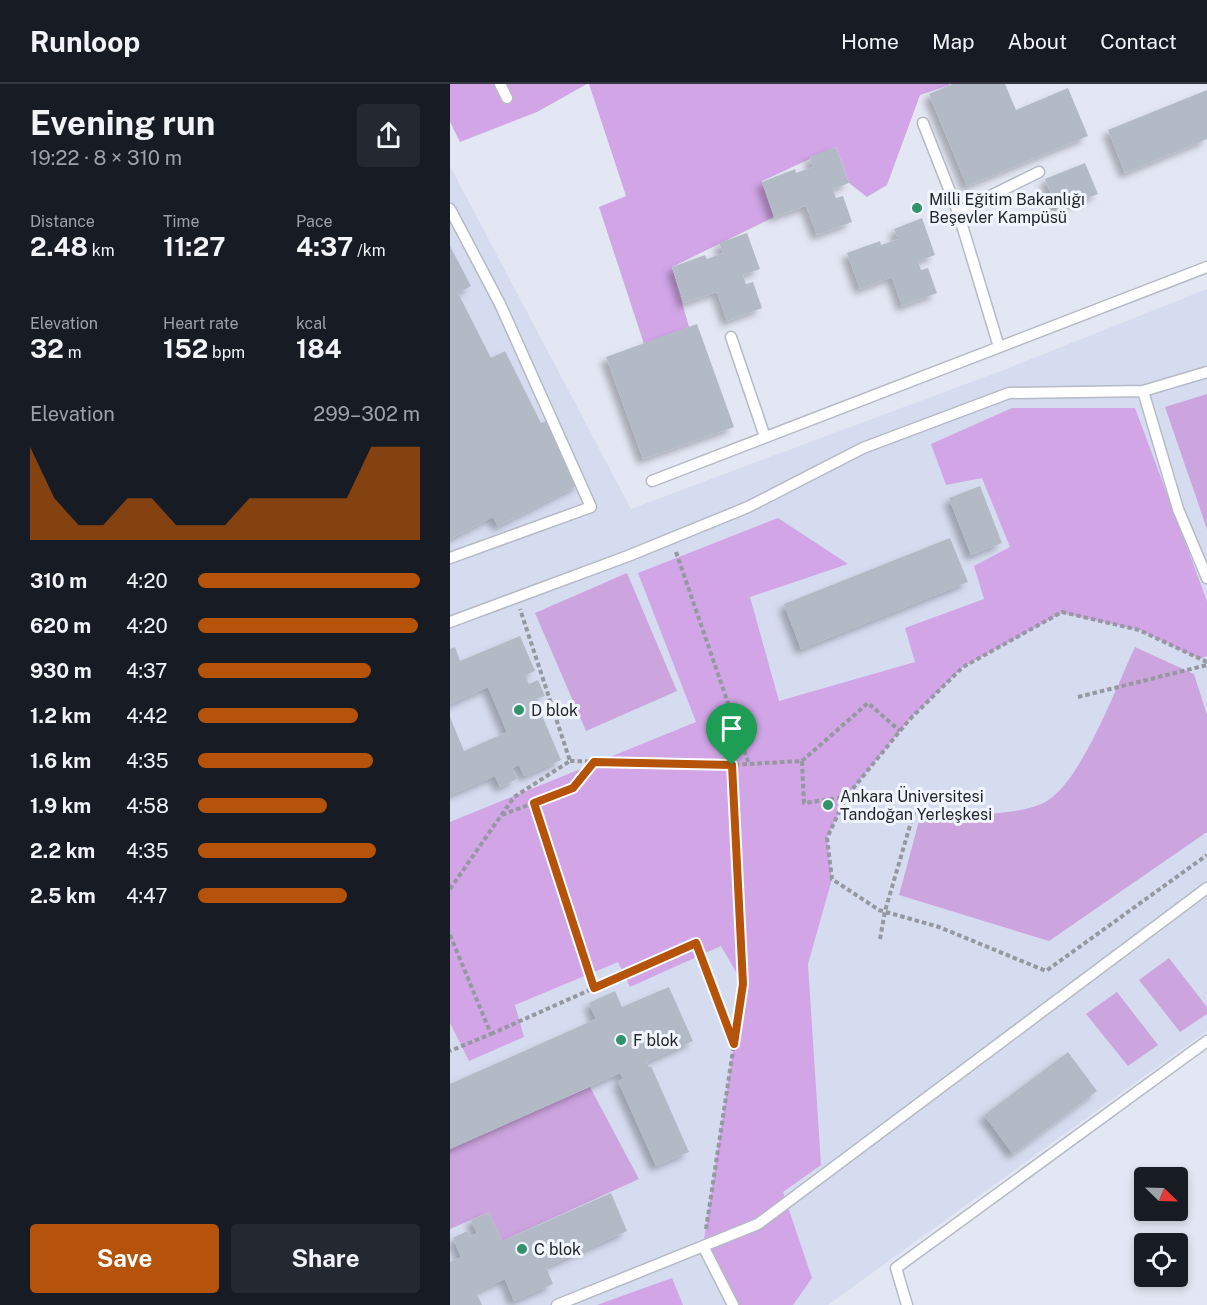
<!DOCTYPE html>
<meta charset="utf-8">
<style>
:root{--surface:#171b24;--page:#242831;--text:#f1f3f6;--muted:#9ea1a6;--line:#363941;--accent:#b45309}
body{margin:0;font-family:"Public Sans",sans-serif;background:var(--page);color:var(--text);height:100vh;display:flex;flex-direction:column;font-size:22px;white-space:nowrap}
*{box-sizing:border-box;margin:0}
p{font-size:20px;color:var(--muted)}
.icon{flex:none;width:33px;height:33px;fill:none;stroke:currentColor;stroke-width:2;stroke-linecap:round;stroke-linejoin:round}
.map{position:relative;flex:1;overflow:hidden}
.sheet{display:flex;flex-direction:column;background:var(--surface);width:450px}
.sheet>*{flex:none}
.needle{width:39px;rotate:113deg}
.controls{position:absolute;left:684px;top:1083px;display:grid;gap:12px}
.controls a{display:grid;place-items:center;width:54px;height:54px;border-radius:6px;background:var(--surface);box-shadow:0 3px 9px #0003;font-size:30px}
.pin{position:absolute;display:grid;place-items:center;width:51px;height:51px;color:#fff;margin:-62px -26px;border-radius:50% 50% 50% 0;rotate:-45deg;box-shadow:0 0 6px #0007}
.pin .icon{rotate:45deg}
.round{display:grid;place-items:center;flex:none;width:63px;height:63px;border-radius:6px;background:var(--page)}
.headline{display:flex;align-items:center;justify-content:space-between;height:102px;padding:0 30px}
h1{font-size:33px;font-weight:700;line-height:45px}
.metrics{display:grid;grid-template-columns:repeat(3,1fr);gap:9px;height:102px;padding:6px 30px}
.metrics div{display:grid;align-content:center}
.metrics b{font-size:26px;font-weight:700}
.metrics small{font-size:16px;font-weight:400}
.metrics p{font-size:16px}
.chart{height:168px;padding:12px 30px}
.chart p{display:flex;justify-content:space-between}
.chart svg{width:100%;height:108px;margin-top:6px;fill:var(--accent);opacity:.7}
.cta{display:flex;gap:12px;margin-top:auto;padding:12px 30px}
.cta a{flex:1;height:69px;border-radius:6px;background:var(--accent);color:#fff;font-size:24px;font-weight:700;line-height:69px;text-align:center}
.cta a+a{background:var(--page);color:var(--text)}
ul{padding:0 30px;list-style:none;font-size:20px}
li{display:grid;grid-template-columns:96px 72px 1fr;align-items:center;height:45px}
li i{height:15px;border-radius:8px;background:var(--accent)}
header{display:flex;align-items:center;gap:36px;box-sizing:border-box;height:84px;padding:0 30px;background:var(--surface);border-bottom:2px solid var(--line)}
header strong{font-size:28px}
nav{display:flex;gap:33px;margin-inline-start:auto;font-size:21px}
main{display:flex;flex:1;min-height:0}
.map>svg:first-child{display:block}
</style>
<header>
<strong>Runloop</strong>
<nav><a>Home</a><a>Map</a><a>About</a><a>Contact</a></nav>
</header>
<main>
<section class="sheet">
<div class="headline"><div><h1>Evening run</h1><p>19:22 · 8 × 310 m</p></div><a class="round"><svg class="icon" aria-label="share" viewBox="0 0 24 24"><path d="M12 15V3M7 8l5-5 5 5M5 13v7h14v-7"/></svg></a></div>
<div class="metrics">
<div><p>Distance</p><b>2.48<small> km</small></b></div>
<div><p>Time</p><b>11:27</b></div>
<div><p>Pace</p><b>4:37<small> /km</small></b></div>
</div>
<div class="metrics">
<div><p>Elevation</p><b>32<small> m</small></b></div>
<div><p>Heart rate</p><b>152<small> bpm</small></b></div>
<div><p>kcal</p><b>184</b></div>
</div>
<div class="chart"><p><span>Elevation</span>299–302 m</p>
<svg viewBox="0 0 160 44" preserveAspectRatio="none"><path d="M0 44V6L10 27L20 38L30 38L40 27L50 27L60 38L70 38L80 38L90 27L100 27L110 27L120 27L130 27L140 6L150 6L160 6V44z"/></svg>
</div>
<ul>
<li><b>310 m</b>4:20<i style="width:100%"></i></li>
<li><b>620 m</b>4:20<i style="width:99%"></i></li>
<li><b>930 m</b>4:37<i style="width:78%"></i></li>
<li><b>1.2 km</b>4:42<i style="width:72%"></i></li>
<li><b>1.6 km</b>4:35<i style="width:79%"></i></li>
<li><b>1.9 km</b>4:58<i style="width:58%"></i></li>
<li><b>2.2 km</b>4:35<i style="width:80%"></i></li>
<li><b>2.5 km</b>4:47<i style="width:67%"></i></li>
</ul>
<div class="cta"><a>Save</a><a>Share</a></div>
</section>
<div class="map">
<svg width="757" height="1221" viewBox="0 0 757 1221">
<defs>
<filter id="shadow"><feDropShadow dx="-5.5" dy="5.5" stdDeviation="3" flood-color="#0004"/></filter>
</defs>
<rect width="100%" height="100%" fill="#e3e7f3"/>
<path fill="#d6dcef" d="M0,82L181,425L556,285L757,205V947L378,1221H0Z"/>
<path fill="#cca4de" d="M757,310V445L715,323Z
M177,489L227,607L136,647L85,529Z
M685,563L744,590L757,631V748L599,857L449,811L470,733C502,731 571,733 597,717C632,696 667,601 685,563Z
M719,874L757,923V930L730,948L689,896Z
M667,908L708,961L678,982L636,930Z
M140,1003L189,1095L52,1157L39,1128L0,1145V1065Z"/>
<path fill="#d1a5e6" d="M0,0H137L87,28L10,58L0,38Z
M139,0H499L500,1L470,11L437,101L417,113L399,99L386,63L312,97L324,133L222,183L239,243L194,260L149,123L176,112Z
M562,324H685L757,517V572L750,575L689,546L612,529L513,583L459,636L396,713L377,754L382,795L358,880L371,1081L333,1108L362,1194L343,1221H283L253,1162L293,900L271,862L180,903L168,878L65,921L74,953L19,977L0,939V738L246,638L188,489L328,434L398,480L300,513L329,617L465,578L455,544L534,515L524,482L560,463L532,394L496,401L481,360Z
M222,1194L233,1221H147Z"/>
<path fill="#b2bbc5" filter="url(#shadow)" d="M502,0H555L566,26L618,4L638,52L517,102L479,10Z
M757,6V55L675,89L658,46Z
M386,63L399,99L383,105L386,114L393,112L402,138L367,151L356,122L324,133L312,98L345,85L346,89L363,83L359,73Z
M635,79L648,110L607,126L595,95Z
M472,134L485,171L468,177L471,186L478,184L487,209L452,222L442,193L410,205L397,169L430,157L431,161L448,155L444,145Z
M297,149L310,185L293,191L296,200L303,198L312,224L277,237L267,208L234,219L222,183L255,171L257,175L273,169L269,159Z
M0,162L21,202L8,209L41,274L55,267L91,339L98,336L130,400L48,442L43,433L0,455Z
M247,240L284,343L193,375L156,273Z
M530,402L552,459L521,471L499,414Z
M500,454L518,498L351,565L334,520Z
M70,552L85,587L75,591L79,600L88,596L95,612L85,615L111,676L74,692L69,681L62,684L67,695L50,703L45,692L0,711V633L14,667L57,648L38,603L0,620V565L5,563L10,577Z
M219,903L243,957L196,978L199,983L201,982L239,1068L206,1082L168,997L173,995L170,989L0,1065V1000L146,935L139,919L165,907L172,923Z
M618,968L647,1007L563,1070L534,1031Z
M161,1109L177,1147L96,1183L103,1200L64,1217L55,1195L26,1208L32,1221H0V1178L11,1173L3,1154L17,1147L20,1153L27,1149L21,1136L39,1128L52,1157Z"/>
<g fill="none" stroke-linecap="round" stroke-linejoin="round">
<defs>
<path id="lane" d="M50,0L57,14
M473,39L508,128
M0,125L50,220L141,423L0,474
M281,253L315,353
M549,263L508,128L589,88
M693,307L728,425L757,494
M202,397L757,183
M0,538L178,472L298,423L413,364L559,309L693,307L757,288
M253,1162L283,1221
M107,1221L308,1140L757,804
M457,1221L446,1184L757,957"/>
</defs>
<use href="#lane" stroke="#b6bac6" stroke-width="13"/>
<path stroke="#9598a0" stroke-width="4" stroke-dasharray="4.5 3" stroke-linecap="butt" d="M226,468L299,680
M757,578L689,546L612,528L513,583L459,636L396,713L377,754L382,795L429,826L489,843L596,887L757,771
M628,613L757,581
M120,677L281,681L352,677L354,719L396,713
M352,677L418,619L450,647
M52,731L123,704L144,678
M0,805L64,713L120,677L70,525
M0,851L41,950L0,967
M430,855L435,827L464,728
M144,904L246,859L283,959
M41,950L144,904L84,719
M256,1145L293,900L281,681"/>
<use href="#lane" stroke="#fff" stroke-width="10"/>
</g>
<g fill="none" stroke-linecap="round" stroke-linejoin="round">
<defs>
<path id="route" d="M144,678L282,681L293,900L284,960L246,859L144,904L84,719L123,704Z"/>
</defs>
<use href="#route" stroke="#fff" stroke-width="12"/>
<use href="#route" stroke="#b45309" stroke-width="8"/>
</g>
<g fill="#32926b" stroke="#f1f5ff" stroke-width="2">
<circle cx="467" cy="124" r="6"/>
<circle cx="69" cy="626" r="6"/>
<circle cx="378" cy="721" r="6"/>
<circle cx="171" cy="956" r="6"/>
<circle cx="72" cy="1165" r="6"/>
</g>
<g text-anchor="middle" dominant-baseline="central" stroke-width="6" stroke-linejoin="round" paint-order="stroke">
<g font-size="16" fill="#25262a" stroke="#f1f5ff" text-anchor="start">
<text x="479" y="115">Milli Eğitim Bakanlığı<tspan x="479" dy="18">Beşevler Kampüsü</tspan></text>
<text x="81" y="626">D blok</text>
<text x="390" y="712">Ankara Üniversitesi<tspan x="390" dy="18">Tandoğan Yerleşkesi</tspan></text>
<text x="183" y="956">F blok</text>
<text x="84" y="1165">C blok</text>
</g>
</g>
</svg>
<div class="controls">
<a><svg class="needle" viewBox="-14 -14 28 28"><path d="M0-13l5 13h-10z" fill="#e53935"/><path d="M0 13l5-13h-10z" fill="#9ea1a6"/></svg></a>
<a><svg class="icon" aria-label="locate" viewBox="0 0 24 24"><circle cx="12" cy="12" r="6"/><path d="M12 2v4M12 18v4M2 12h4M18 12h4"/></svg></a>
</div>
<div class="pin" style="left:282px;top:681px;background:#1e9e55"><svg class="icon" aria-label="arrive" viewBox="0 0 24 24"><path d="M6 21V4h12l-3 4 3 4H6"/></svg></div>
</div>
</main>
